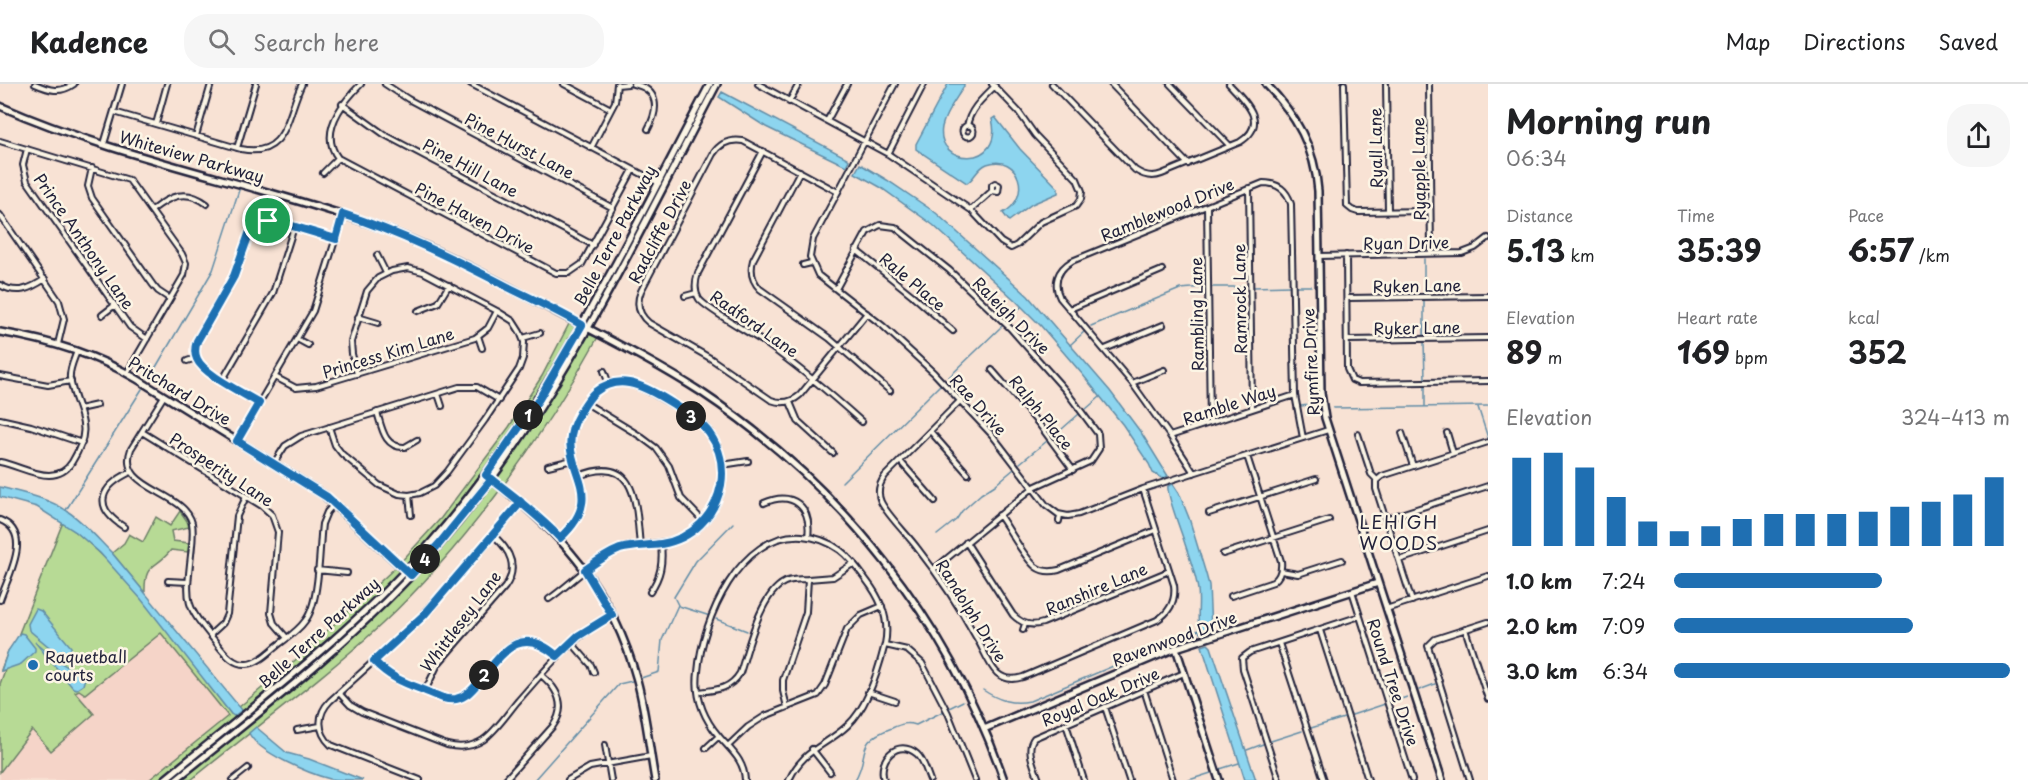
<!DOCTYPE html>
<meta charset="utf-8">
<style>
:root{--surface:#fff;--page:#f6f6f6;--text:#202124;--muted:#757577;--line:#e0e0e0;--accent:#1f6fb2}
body{margin:0;font-family:"Playpen Sans",sans-serif;background:var(--page);color:var(--text);height:100vh;display:flex;flex-direction:column;font-size:22px;white-space:nowrap}
*{box-sizing:border-box;margin:0}
p{font-size:20px;color:var(--muted)}
.icon{flex:none;width:33px;height:33px;fill:none;stroke:currentColor;stroke-width:2;stroke-linecap:round;stroke-linejoin:round}
.map{position:relative;flex:1;overflow:hidden}
.panel{display:flex;flex-direction:column;background:var(--surface);width:540px}
.panel>*{flex:none}
.pin{position:absolute;display:grid;place-items:center;width:51px;height:51px;color:#fff;margin:-26px;border:3px solid #fff;border-radius:50%;box-shadow:0 2px 6px #0007}
.km{position:absolute;width:30px;height:30px;margin:-15px;border-radius:50%;background:#222;color:#fff;font-size:16px;line-height:30px;text-align:center}
.round{display:grid;place-items:center;flex:none;width:63px;height:63px;border-radius:24px;background:var(--page)}
.overview{display:flex;align-items:center;justify-content:space-between;height:102px;padding:0 18px}
h1{font-size:33px;font-weight:700;line-height:45px}
.metrics{display:grid;grid-template-columns:repeat(3,1fr);gap:9px;height:102px;padding:6px 18px}
.metrics div{display:grid;align-content:center}
.metrics b{font-size:30px;font-weight:700}
.metrics small{font-size:16px;font-weight:400}
.metrics p{font-size:16px}
.chart{height:168px;padding:12px 18px}
.chart p{display:flex;justify-content:space-between}
.chart svg{width:100%;height:108px;margin-top:6px;stroke:var(--accent);stroke-width:6}
ul{padding:0 18px;list-style:none;font-size:20px}
li{display:grid;grid-template-columns:96px 72px 1fr;align-items:center;height:45px}
li i{height:15px;border-radius:8px;background:var(--accent)}
header{display:flex;align-items:center;gap:36px;box-sizing:border-box;height:84px;padding:0 30px;background:var(--surface);border-bottom:2px solid var(--line)}
header strong{font-size:28px}
nav{display:flex;gap:33px;margin-inline-start:auto;font-size:21px}
.search{width:420px;height:54px;background:var(--page);display:flex;align-items:center;gap:15px;box-sizing:border-box;padding:0 21px;border-radius:24px;color:var(--muted);font-size:22px}
main{display:flex;flex:1;min-height:0}
.map>svg:first-child{display:block}
</style>
<header>
<strong>Kadence</strong>
<div class="search"><svg class="icon" aria-label="search" viewBox="0 0 24 24"><circle cx="10" cy="10" r="6"/><path d="M15 15l6 6"/></svg>Search here</div>
<nav><a>Map</a><a>Directions</a><a>Saved</a></nav>
</header>
<main>
<div class="map">
<svg width="1488" height="696" viewBox="0 0 1488 696">
<rect width="100%" height="100%" fill="#f8e2d4"/>
<filter id="ink" filterUnits="userSpaceOnUse"><feTurbulence type="fractalNoise" baseFrequency=".0167" numOctaves="2"/><feDisplacementMap in="SourceGraphic" scale="12" xChannelSelector="R" yChannelSelector="G"/><feConvolveMatrix kernelMatrix="1 2 1 2 8 2 1 2 1" color-interpolation-filters="sRGB"/></filter>
<g filter="url(#ink)">
<path fill="#f5d4c8" d="M127,507L228,632L149,696H0V688L33,646L21,545Z"/>
<path fill="#b7da95" stroke="#6c7e68" stroke-width="1.5" d="M570,238L575,241L576,247L523,336L448,436L393,498L322,565L210,657H207L159,696H149L228,632L161,549L85,610L79,606L75,608L94,630L51,667L32,646L0,688V600L5,586L1,587V586L8,567L16,557L63,438C130,487 179,565 231,630L242,627L239,623L291,580L368,509L398,481L441,434L509,343L542,292Z
M590,251L598,253C542,355 467,460 382,540C321,596 255,644 191,696H178L331,571L453,446L557,301L560,300L586,254Z
M180,427L187,437L189,443L171,447L173,457L189,459L188,468L171,466C156,486 144,477 145,509L112,469L124,459L129,450L143,458L156,433L170,442Z"/>
<path fill="#8dd5ef" stroke="#628da7" stroke-width="1.5" d="M948,0H964V2C957,14 945,28 942,43C935,83 1005,85 992,35L995,33L1020,65L1058,104V109L1032,120L1009,137L1003,129C1033,113 1019,69 987,80C977,84 975,94 967,99L916,65V60Z
M722,8L847,74L849,76L846,82L766,43L719,13Z
M860,80L887,96L936,129L1028,212L1110,307L1142,350L1168,392L1163,395L1153,389L1149,380L1123,341L1083,291L1041,242L1016,217L933,141L880,103L855,89Z
M1173,400L1179,409L1189,434L1206,490L1209,501L1211,546L1200,549C1196,538 1200,519 1198,506C1196,491 1190,475 1185,460C1182,450 1166,409 1168,402Z
M0,403C22,409 48,414 67,427C84,438 98,455 112,469L242,626L234,632L231,630L141,515L100,469L76,448L37,423L0,413Z
M36,525L41,527L71,563V567L66,572H60L29,546L28,540Z
M20,549L24,550L35,564V567L21,580L1,587L8,567Z
M35,558L55,575L85,594L83,601L77,605L73,604Z
M1208,560L1211,563L1256,696H1245L1202,562Z
M256,643L287,669L309,675L363,696C353,696 340,696 330,695C310,690 257,668 249,649Z"/>
<g fill="none" stroke-linecap="round" stroke-linejoin="round">
<path stroke="#628da7" stroke-width="1.5" d="M1424,175V210
M1296,202H1311
M1211,203H1246
M1254,203L1290,202
M1424,217V252
M1009,235L1021,223
M1091,242L1180,205L1204,203
M1424,258L1425,295
M1070,261L1085,247
M949,293L1002,242
M149,295L213,186L240,103
M1425,302V322
M1301,322L1317,320
M1478,323L1488,354
M1333,324L1488,322
M1086,325L1100,313
M1054,352L1079,330
M1020,379L1047,357
M842,398L940,301
M66,426L142,305
M937,451L956,436L962,427L981,410L995,401L1014,385
M679,522L710,532
M716,535L747,547
M641,594L659,588L662,556L678,521L674,513L696,477L733,439
M983,606C998,616 1012,621 1030,617L1199,546
M1419,606L1435,600
M1392,618L1407,613
M949,624L963,617
M1352,631L1385,620
M1311,644L1344,634
M1271,657L1302,647
M1247,666L1263,660
M1220,685L1239,679
M534,696L619,600L632,597
M855,696C871,669 853,658 892,644C901,640 906,638 916,641L944,627
M1189,696L1211,689"/>
<defs>
<path id="street" d="M35,0C49,6 60,10 74,0
M361,0C343,18 318,48 338,74L556,189H569L582,180L633,86
M385,0L408,15L613,124
M471,0L659,99
M564,0L611,25
M633,0C659,5 659,25 648,45
M758,0L888,70L971,126L1001,158L1011,164L1017,161L1041,138L1076,122L1081,115L1082,107L1077,95L1035,51L1018,27L992,0
M895,0L813,155L810,173L818,191L883,242L934,289L993,352L1046,421L1058,430L1068,432L1079,430L1143,405L1328,346
M1052,0L1135,86C1144,92 1152,94 1162,90L1240,58C1270,39 1245,17 1229,0
M1111,0L1188,80
M1170,0L1230,62
M1344,0L1347,122L1352,126L1358,128L1430,127
M1386,0L1388,127
M1429,0L1431,169
M617,1L628,0
M789,18L799,0
M342,20L385,51L593,161
M114,28L241,65C288,75 287,29 302,0
M827,37L847,0
M156,40L167,0
M962.5 47a5.5 5.5 0 1 1 11 0a5.5 5.5 0 1 1-11 0Z
M967,42C970,25 983,14 995,2
M196,52L211,0
M0,57L129,96L182,170L186,179L184,191L127,289
M104,60L122,0
M237,64L256,0
M591,64L615,18L617,0
M27,65L23,81L27,97L130,243L147,255
M763,67L698,189C695,198 694,207 699,215C706,225 752,250 765,259C799,283 831,310 862,338
M888,70L924,0
M92,84L88,102L92,114L153,201L158,207L170,215
M800,87L753,176C750,187 752,197 760,205L829,254L890,307
M323,89L338,74
M1249,104L1252,325
M838,108L743,57C730,55 720,59 713,70L641,207C636,219 638,230 649,239L710,274L771,316C782,320 791,319 800,311L867,229
M1207,122L1210,339
M152,126C170,112 186,104 207,120
M971,126L992,107V101L995,99L999,101L998,108L992,107
M0,131L59,217L64,235L58,260
M255,132L259,140
M856,166L912,211L953,247
M377,171L386,189
M1346,171L1347,285L1352,296L1359,299L1488,297
M1319,172L1462,169L1475,164L1488,154
M803,181L811,179
M0,201C17,211 30,205 45,195
M836,205L867,148L880,141L895,143L949,186L1010,244L1066,307L1098,350L1099,365L1091,377L1034,403L934,485
M685,212L696,209
M1347,214L1488,212
M1070,225L1162,186
M418,227L438,219L449,201
M102,231L115,221
M358,233L378,239
M478,252L482,264
M523,254L540,249
M297,255L308,261
M1347,256L1488,254
M1105,265L1163,241
M187,277L196,274
M992,286L1039,340L1073,386
M604,287L609,300
M0,292L48,301L71,297
M275,293L296,304L316,302L475,254L488,244L497,227
M222,297L273,209L294,143
M1132,299L1164,286
M438,310L442,322
M164,312L131,365C116,406 184,406 192,439C194,450 192,461 191,471C185,523 186,521 218,561C226,571 234,581 247,580C259,579 269,568 278,561C287,554 298,547 305,537C320,519 319,464 322,440L327,428L334,420
M961,316L885,392C879,400 877,409 881,418C888,432 908,451 918,465C940,493 959,522 976,553C983,564 988,580 997,589C1005,596 1014,596 1023,593L1157,536C1170,528 1176,517 1174,501L1143,405
M790,318L798,337L833,369
M259,319C245,310 205,290 197,277C193,269 195,261 198,254L234,192L250,148L261,139L274,137L336,155
M586,319L640,352L656,364L669,382L681,414L704,438
M79,325L97,321
M377,328C382,344 384,364 405,363L417,356
M0,335L31,342L82,359
M329,343L335,361L342,370L379,401L399,410L409,411L420,409L434,402L447,388L485,336L519,285L523,274L524,258L520,248L513,237L497,227L423,188L408,184L392,187L378,194L367,207L351,258L352,270L357,290
M930,347L968,390
M142,348L262,422L272,431L278,448L271,529L274,539L287,554
M1402,349L1413,382
M1447,349L1453,369
M1358,350L1371,390L1377,396
M1170,352L1295,311
M237,357L313,227L343,131
M900,377L935,417
M0,378C16,381 33,391 49,391C59,391 67,386 72,378C96,339 76,331 70,294C69,285 74,276 77,267
M274,379L285,362L301,352L459,303H477L499,316
M722,381L748,377
M548,382L572,376
M1194,389L1170,352L1132,299L1060,214C1053,199 1057,186 1072,177L1263,99C1278,99 1287,106 1291,120L1295,311L1303,354
M579,392C638,368 636,422 640,462
M409,411L411,431
M764,419C793,406 812,423 808,453
M1209,429L1316,395
M999,431C1009,444 1024,474 1036,483C1043,488 1051,488 1059,486L1156,446
M1385,435L1488,402
M0,436C34,449 8,492 0,516
M1059,437L1060,431
M124,443C91,422 101,402 131,388
M966,458L1013,531C1022,540 1031,543 1043,539L1169,487
M1223,470L1329,436
M1399,476L1488,447
M317,486L347,489
M1281,487L1298,490L1342,476
M168,497L188,498
M1352,507L1412,696
M650,508C661,492 663,479 661,460
M1231,512L1273,498C1280,493 1282,486 1281,477L1247,372
M549,515C571,500 590,478 615,467C647,454 676,468 704,438C729,410 728,365 701,339C691,329 678,324 666,317C644,304 619,288 595,308C588,313 584,322 579,330C548,383 615,403 560,454
M1412,517L1376,405V397L1382,392L1488,358
M1386,525L1488,492
M1465,545L1488,615
M1023,546L1025,540
M1320,546L1368,696
M210,551L223,539L227,530L237,432L246,413
M571,558L591,581L594,588
M1279,559L1324,696
M885,561L907,566L922,579L948,629L975,696
M374,577C388,592 402,598 421,605C432,609 444,617 456,615C494,608 501,523 557,572
M1144,606L1173,696
M425,607L438,580L505,503C519,483 510,466 493,451
M698,608C715,606 730,606 740,589C748,565 760,510 785,498C792,495 800,495 808,495
M868,608L895,617
M339,609L350,621L362,628L447,661C459,664 472,663 483,656C496,647 507,630 517,618C548,583 570,554 612,531
M787,623L783,607V596L806,528L808,495L833,493L854,479
M1105,623L1129,696
M1066,640L1084,696
M297,646L320,642
M605,661L611,696
M728,662L748,643L765,632L818,611L825,601L847,545L861,531L882,522
M706,664L719,652
M812,665L830,688
M233,696L248,684
M420,696L331,661C317,648 317,630 330,617L417,538L521,419
M505,696L553,642C567,622 558,605 541,591
M568,696L590,683L651,672
M745,696C744,675 730,666 718,651C703,633 695,611 698,588C702,536 740,448 802,452C815,453 829,458 840,466C851,474 859,486 867,497C881,515 890,536 885,560C879,584 867,624 848,641C825,663 804,664 789,696
M884,696C877,675 898,654 917,670C924,676 926,687 930,696
M1039,696C1035,684 1025,665 1034,654L1184,589
M1279,696L1243,585L1242,574L1250,568L1360,532
M1470,696L1428,562L1435,555L1488,538"/>
<path id="secondary" d="M1266,0C1296,31 1315,64 1318,107L1321,309L1325,334L1442,696
M0,22C118,74 246,97 368,139C432,161 492,194 551,225C602,252 653,277 701,308C841,401 949,537 1004,696
M0,248C48,256 95,270 137,295L324,411L406,487
M491,395C564,451 612,505 637,596C646,629 649,663 655,696
M1176,564L1219,696
M984,645L1176,564L1378,499
M164,696C255,621 349,551 428,462C548,326 625,160 710,0
M175,696C267,623 361,550 439,461C557,325 633,159 717,0"/>
</defs>
<use href="#street" stroke="#22223b" stroke-width="8"/>
<use href="#secondary" stroke="#22223b" stroke-width="10"/>
<use href="#street" stroke="#fcf5e5" stroke-width="4"/>
<use href="#secondary" stroke="#fcf5e5" stroke-width="5"/>
</g>
</g>
<g fill="none" stroke-linecap="round" stroke-linejoin="round" filter="url(#ink)">
<defs>
<path id="route" d="M268,137L279,138L336,155L343,130C401,149 454,175 508,203C532,215 558,227 582,241L539,315L486,391C498,400 510,409 521,418L424,531L374,577C388,592 402,598 421,605C432,609 444,617 456,615C466,613 472,606 478,599C502,570 519,539 557,572L578,552L612,531L585,486C596,478 607,470 620,465C633,461 647,462 661,460C692,455 715,432 721,401C724,383 720,364 709,349C698,333 648,302 629,299C617,297 605,300 595,308C588,314 584,322 579,330C548,382 615,404 560,454C539,432 515,414 492,395L439,460L411,491L327,413L237,357L259,319C245,310 203,290 197,275C194,269 195,263 197,257L234,192L249,150L257,141L268,137"/>
</defs>
<use href="#route" stroke="#fff" stroke-width="12"/>
<use href="#route" stroke="#1f6fb2" stroke-width="8"/>
</g>
<circle fill="#1f6fb2" stroke="#fcf5e5" stroke-width="2" cx="33" cy="581" r="6"/>
<g text-anchor="middle" dominant-baseline="central" stroke-width="5" stroke-linejoin="round" paint-order="stroke">
<g font-size="16" fill="#22223b" stroke="#fcf5e5">
<text transform="translate(520 61) rotate(28)">Pine Hurst Lane</text>
<text transform="translate(1375 64) rotate(-91)">Ryall Lane</text>
<text transform="translate(192 72) rotate(16)">Whiteview Parkway</text>
<text transform="translate(471 83) rotate(28)">Pine Hill Lane</text>
<text transform="translate(1418 85) rotate(-91)">Ryapple Lane</text>
<text transform="translate(1167 125) rotate(-22)">Ramblewood Drive</text>
<text transform="translate(475 133) rotate(28)">Pine Haven Drive</text>
<text transform="translate(659 147) rotate(-62)">Radcliffe Drive</text>
<text transform="translate(614 151) rotate(-62)">Belle Terre Parkway</text>
<text transform="translate(85 157) rotate(55)">Prince Anthony Lane</text>
<text transform="translate(1406 158) rotate(-1)">Ryan Drive</text>
<text transform="translate(913 197) rotate(40)">Rale Place</text>
<text transform="translate(1417 201) rotate(-1)">Ryken Lane</text>
<text transform="translate(1239 215) rotate(-91)">Ramrock Lane</text>
<text transform="translate(1196 230) rotate(-91)">Rambling Lane</text>
<text transform="translate(1012 231) rotate(45)">Raleigh Drive</text>
<text transform="translate(755 239) rotate(35)">Radford Lane</text>
<text transform="translate(1417 243) rotate(-1)">Ryker Lane</text>
<text transform="translate(388 268) rotate(-17)">Princess Kim Lane</text>
<text transform="translate(1310 278) rotate(-93)">Rymfire Drive</text>
<text transform="translate(180 306) rotate(31)">Pritchard Drive</text>
<text transform="translate(979 320) rotate(48)">Rae Drive</text>
<text transform="translate(1229 320) rotate(-18)">Ramble Way</text>
<text transform="translate(1042 328) rotate(51)">Ralph Place</text>
<text transform="translate(222 385) rotate(33)">Prosperity Lane</text>
<text transform="translate(1096 504) rotate(-23)">Ranshire Lane</text>
<text transform="translate(972 526) rotate(58)">Randolph Drive</text>
<text transform="translate(460 537) rotate(-53)">Whittlesey Lane</text>
<text transform="translate(318 548) rotate(-42)">Belle Terre Parkway</text>
<text transform="translate(1174 554) rotate(-20)">Ravenwood Drive</text>
<text transform="translate(1394 598) rotate(72)">Round Tree Drive</text>
<text transform="translate(1100 612) rotate(-23)">Royal Oak Drive</text>
</g>
<g font-size="16" fill="#22223b" stroke="#fcf5e5" text-anchor="start">
<text x="45" y="572">Raquetball<tspan x="45" dy="18">courts</tspan></text>
</g>
<g font-size="18" letter-spacing="1.5" fill="#22223b" stroke="#fcf5e5">
<text x="1399" y="437">LEHIGH<tspan x="1399" dy="21">WOODS</tspan></text>
</g>
</g>
</svg>
<div class="pin" style="left:268px;top:137px;background:#1e9e55"><svg class="icon" aria-label="arrive" viewBox="0 0 24 24"><path d="M6 21V4h12l-3 4 3 4H6"/></svg></div>
<b class="km" style="left:528px;top:331px">1</b>
<b class="km" style="left:484px;top:591px">2</b>
<b class="km" style="left:691px;top:332px">3</b>
<b class="km" style="left:425px;top:475px">4</b>
</div>
<section class="panel">
<div class="overview"><div><h1>Morning run</h1><p>06:34</p></div><a class="round"><svg class="icon" aria-label="share" viewBox="0 0 24 24"><path d="M12 15V3M7 8l5-5 5 5M5 13v7h14v-7"/></svg></a></div>
<div class="metrics">
<div><p>Distance</p><b>5.13<small> km</small></b></div>
<div><p>Time</p><b>35:39</b></div>
<div><p>Pace</p><b>6:57<small> /km</small></b></div>
</div>
<div class="metrics">
<div><p>Elevation</p><b>89<small> m</small></b></div>
<div><p>Heart rate</p><b>169<small> bpm</small></b></div>
<div><p>kcal</p><b>352</b></div>
</div>
<div class="chart"><p><span>Elevation</span>324–413 m</p>
<svg viewBox="0 0 160 44" preserveAspectRatio="none"><path d="M5 44V8M15 44V6M25 44V12M35 44V24M45 44V34M55 44V38M65 44V36M75 44V33M85 44V31M95 44V31M105 44V31M115 44V30M125 44V28M135 44V26M145 44V23M155 44V16"/></svg>
</div>
<ul>
<li><b>1.0 km</b>7:24<i style="width:62%"></i></li>
<li><b>2.0 km</b>7:09<i style="width:71%"></i></li>
<li><b>3.0 km</b>6:34<i style="width:100%"></i></li>
</ul>
</section>
</main>
